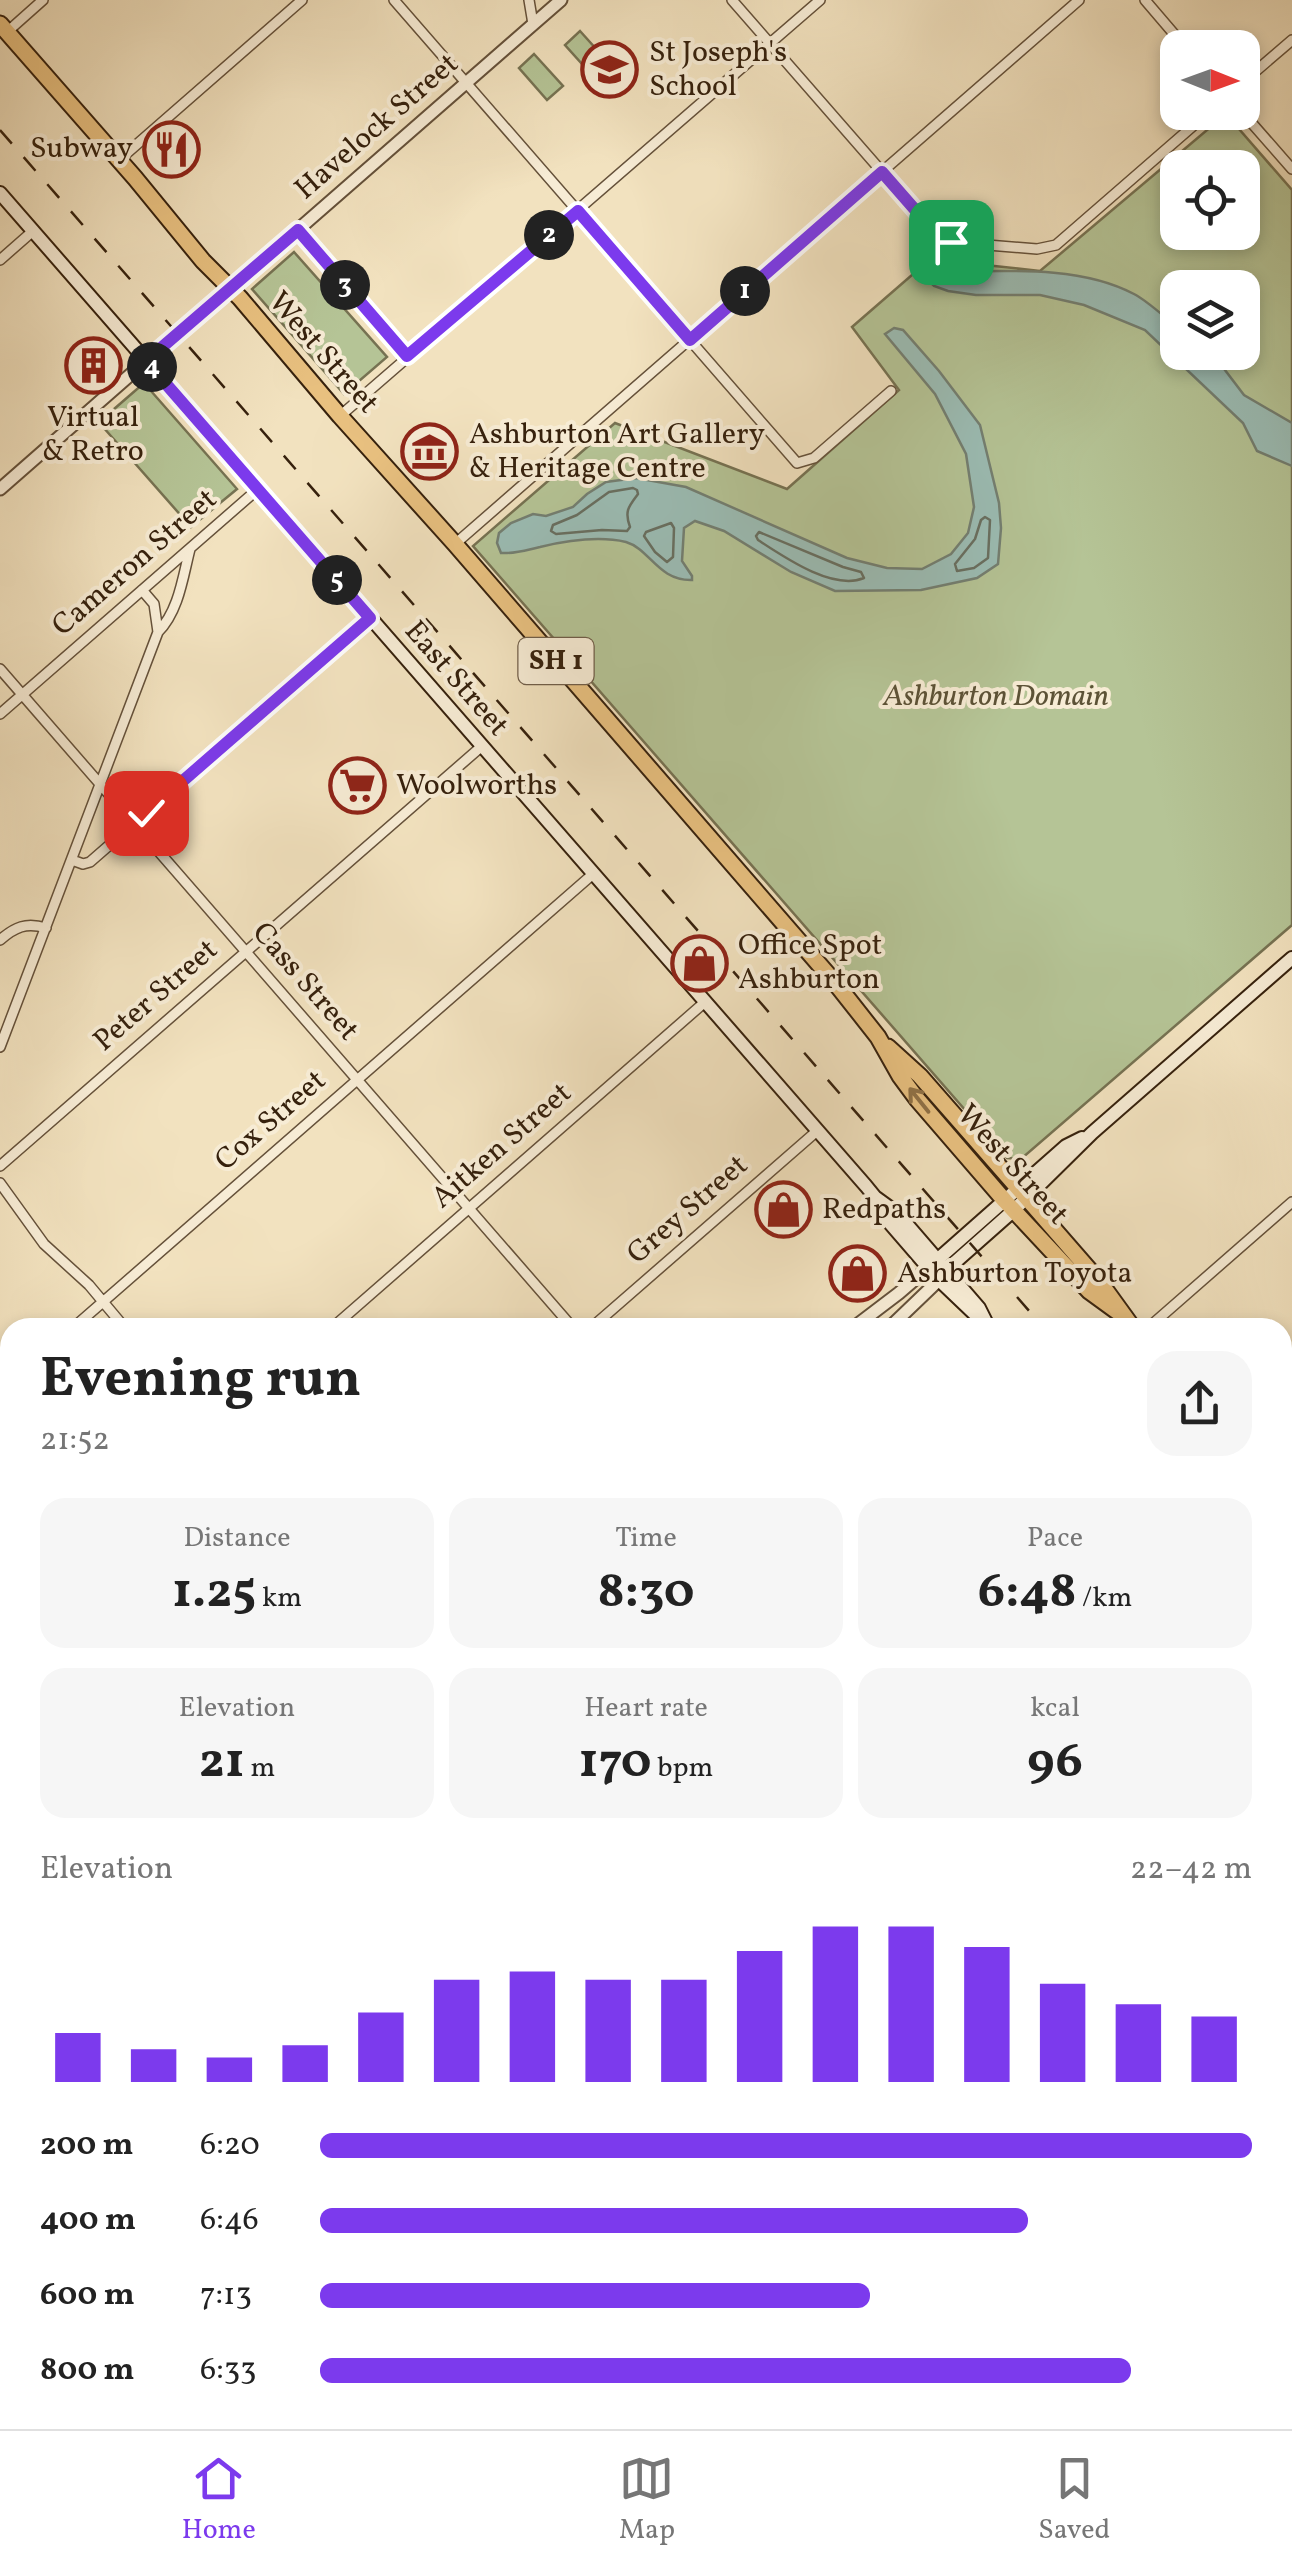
<!DOCTYPE html>
<meta charset="utf-8">
<style>
:root{--surface:#fff;--page:#f6f6f6;--text:#222;--muted:#767676;--line:#e0e0e0;--accent:#7c3aed}
body{margin:0;font-family:Vollkorn,serif;background:var(--page);color:var(--text);height:100vh;display:flex;flex-direction:column;font-size:38px;white-space:nowrap}
*{box-sizing:border-box;margin:0}
p{font-size:32px;color:var(--muted)}
.icon{flex:none;width:55px;height:55px;fill:none;stroke:currentColor;stroke-width:2;stroke-linecap:round;stroke-linejoin:round}
.map{position:relative;flex:1;overflow:hidden}
.side{position:absolute;left:0px;top:1318px;width:1292px;height:1112px;display:flex;flex-direction:column;background:var(--surface);border-radius:30px 30px 0 0;box-shadow:0 5px 15px #0003}
.side>*{flex:none}
.needle{width:65px;rotate:91deg}
.controls{position:absolute;left:1160px;top:30px;display:grid;gap:20px}
.controls a{display:grid;place-items:center;width:100px;height:100px;border-radius:20px;background:var(--surface);box-shadow:0 5px 15px #0003;font-size:50px}
.pin{position:absolute;display:grid;place-items:center;width:85px;height:85px;color:#fff;margin:-42px;border-radius:20px;box-shadow:0 5px 15px #0006}
.km{position:absolute;width:50px;height:50px;margin:-25px;border-radius:50%;background:#222;color:#fff;font-size:28px;line-height:50px;text-align:center}
.round{display:grid;place-items:center;flex:none;width:105px;height:105px;border-radius:30px;background:var(--page)}
.head{display:flex;align-items:center;justify-content:space-between;height:170px;padding:0 40px}
h1{font-size:55px;font-weight:700;line-height:75px}
.metrics{display:grid;grid-template-columns:repeat(3,1fr);gap:15px;height:170px;padding:10px 40px}
.metrics div{display:grid;align-content:center;border-radius:25px;background:var(--page);text-align:center}
.metrics b{font-size:50px;font-weight:700}
.metrics small{font-size:28px;font-weight:400}
.metrics p{font-size:28px}
.chart{height:280px;padding:20px 40px}
.chart p{display:flex;justify-content:space-between}
.chart svg{width:100%;height:180px;margin-top:10px;stroke:var(--accent);stroke-width:6}
ul{padding:0 40px;list-style:none;font-size:32px}
li{display:grid;grid-template-columns:160px 120px 1fr;align-items:center;height:75px}
li i{height:25px;border-radius:12px;background:var(--accent)}
.tab-bar{display:flex;justify-content:space-around;align-items:center;height:140px;border-top:2px solid var(--line);background:var(--surface);font-size:28px;color:var(--muted)}
.tab-bar a{display:grid;justify-items:center;gap:5px}
.tab-bar .on{color:var(--accent)}
.map>svg:first-child{display:block}
</style>
<div class="map">
<svg width="1292" height="2429" viewBox="0 0 1292 2429">
<rect width="100%" height="100%" fill="#f2e2bf"/>
<filter id="stains"><feTurbulence type="fractalNoise" baseFrequency=".002" numOctaves="4"/><feColorMatrix values="0 0 0 0 .2 0 0 0 0 .09 0 0 0 0 .02 0 0 0 .5 -.17"/></filter>
<radialGradient id="worn" r=".72"><stop offset=".6" stop-color="#630" stop-opacity="0"/><stop offset="1" stop-color="#630" stop-opacity=".3"/></radialGradient>
<path fill="#b5c496" stroke="#767252" stroke-width="2.5" fill-rule="evenodd" d="M580,31L606,60L591,74L565,45Z
M534,54L563,86L547,100L519,68Z
M1226,114L1292,190V925L1021,1159L1007,1158L473,546L615,423L787,489L899,390L852,327L935,255L985,265L1040,271ZM1178,168H1242V232H1178ZM1178,288H1242V352H1178Z
M294,252L387,357L344,394L252,289Z
M144,383L237,489L191,527L103,427L108,423L106,416Z
M242,2420H511L519,2429H237L235,2426Z
M954,2420H1004L1012,2429H944Z"/>
<path fill="#9bbdb5" stroke="#737f72" stroke-width="2.5" d="M931,272C995,272 1076,263 1134,294C1149,302 1163,316 1177,327L1178,352L1212,353L1244,395L1292,423V466L1257,451L1243,423L1145,330L1084,305L1040,295H976L948,291L934,286L927,279Z
M894,328L903,330L939,371L980,425L999,503L1001,528L998,564L977,578L921,590L835,591L791,572L724,531L695,521L684,528L682,561L692,576V580C658,581 650,549 626,542C600,536 565,541 540,547C526,550 515,554 501,553L497,543L499,533L511,523L533,514L546,516L573,507L587,494L606,482L636,478L686,487L847,558L887,568L922,569L951,554L968,533L974,507L966,454L935,394L885,334Z"/>
<g fill="none" stroke-linecap="round" stroke-linejoin="round">
<path stroke="#686f61" stroke-width="2.5" d="M633,488L637,490L638,494C629,506 624,511 630,527L627,531L602,530L556,534L551,531L553,525L577,515L609,492Z
M985,517L990,520L988,558L974,568L957,571L955,564L975,539L981,520Z
M671,523L674,528L673,557L667,562L655,552L644,536L646,532Z
M759,532L843,567L861,572L864,578C833,591 784,557 758,540L756,536Z"/>
<path stroke="#737f72" stroke-width="2.5" d="M782,2429L784,2420"/>
<defs>
<path id="minor" d="M394,0L797,463L814,458L891,391
M529,0L533,24
M732,0L938,236L951,242L1037,249L1056,245L1209,112
M1145,0L1186,48
M7,32L43,0
M1242,83L1292,40
M1242,112L1292,169
M119,160L302,0
M297,230L407,357
M0,260L33,231
M340,416L820,0
M455,544L1079,0
M142,590L154,604L158,632
M0,669L573,1328
M0,714L258,489
M72,860L83,864L90,862L370,618
M0,940C15,927 26,922 46,928
M0,1047L158,632C179,611 183,576 190,549
M0,1166L482,746
M0,1183L44,1244L89,1285L125,1328
M73,1328L593,874
M332,1328L705,1002
M591,1328L817,1131
M1148,1328L1292,1202
M0,1392L10,1383
M0,1617L10,1608
M0,1842L10,1833
M1282,1914L1292,1924
M0,1950L10,1961
M1282,2078L1292,2070
M0,2106L10,2097
M0,2316L10,2308
M1282,2399L1292,2410
M1099,2420L1107,2429
M102,2429L112,2420
M860,2429L864,2420"/>
<path id="tertiary" d="M230,289L561,0
M0,489L146,361
M853,1328L899,1293L928,1268
M889,1328L939,1280
M0,1665L10,1676
M0,1701L10,1713
M624,2420L632,2429"/>
<path id="secondary" d="M0,193L866,1186L875,1197L897,1213L979,1308L989,1328
M146,361L230,289
M877,1199L888,1221L939,1280L984,1323
M928,1268L1066,1146L1082,1138
M939,1280L953,1264L1014,1210L1092,1133L1292,958
M1282,1664L1292,1674"/>
<path id="trunk" d="M0,24L135,178L203,261L240,298L340,416L455,544L837,985L878,1037L900,1076L917,1099L1005,1201L1089,1291L1122,1315
M888,1047L920,1076L1018,1188L1099,1281L1133,1328
M1282,1495L1292,1506"/>
</defs>
<use href="#minor" stroke="#65513a" stroke-width="12"/>
<use href="#tertiary" stroke="#65513a" stroke-width="15"/>
<use href="#secondary" stroke="#36210d" stroke-width="16"/>
<use href="#trunk" stroke="#36210d" stroke-width="19"/>
<use href="#minor" stroke="#f7ecd5" stroke-width="9"/>
<use href="#tertiary" stroke="#f7ecd5" stroke-width="11"/>
<use href="#secondary" stroke="#f7ecd5" stroke-width="12"/>
<use href="#trunk" stroke="#e9c180" stroke-width="15"/>
<path stroke="#36210d" stroke-width="2.5" stroke-dasharray="18 18" stroke-linecap="butt" d="M0,130L1044,1328
M1282,1628L1292,1639"/>
</g>
<defs><path id="oneway-shaft" d="M-6 0H5M1.5-3L5.5 0L1.5 3" fill="none" stroke-width="1.6" stroke-linecap="round" stroke-linejoin="round" transform="scale(2.5)"/></defs>
<use stroke="#907146" href="#oneway-shaft" transform="translate(919 1100) rotate(-129)"/>
<g fill="none" stroke-linecap="round" stroke-linejoin="round">
<defs>
<path id="route" d="M146,813L370,618L146,361L298,230L407,356L578,211L690,340L882,172L938,236L951,242"/>
</defs>
<use href="#route" stroke="#fff" stroke-width="20"/>
<use href="#route" stroke="#7c3aed" stroke-width="12"/>
</g>
<defs>
<symbol id="school-ring" viewBox="-11 -11 22 22"><circle r="9.5" fill="#f7ecd5" stroke="#8f2418" stroke-width="1.5"/><path d="M0-5L7-2L0 1L-7-2ZM-4 1L0 2.5L4 1V4Q0 6-4 4Z" fill="#8f2418"/></symbol>
<symbol id="restaurant-ring" viewBox="-11 -11 22 22"><circle r="9.5" fill="#f7ecd5" stroke="#8f2418" stroke-width="1.5"/><path d="M-5-6h1v4h1v-4h1v4h1v-4h1v5L-1.5 .5V6h-2V.5L-5-1ZM5-6V6H3V1.5H1.5Q1.5-4 5-6Z" fill="#8f2418"/></symbol>
<symbol id="building-ring" viewBox="-11 -11 22 22"><circle r="9.5" fill="#f7ecd5" stroke="#8f2418" stroke-width="1.5"/><path d="M-4-6H4V6H1V3H-1V6H-4ZM-2.5-4.3h1.7v1.8h-1.7ZM.8-4.3h1.7v1.8H.8ZM-2.5-1h1.7V.8h-1.7ZM.8-1h1.7V.8H.8Z" fill="#8f2418"/></symbol>
<symbol id="museum-ring" viewBox="-11 -11 22 22"><circle r="9.5" fill="#f7ecd5" stroke="#8f2418" stroke-width="1.5"/><path d="M0-6L6-3V-2H-6V-3ZM-5-1h2V3h-2ZM-1-1h2V3h-2ZM3-1h2V3H3ZM-6 4H6V6H-6Z" fill="#8f2418"/></symbol>
<symbol id="supermarket-ring" viewBox="-11 -11 22 22"><circle r="9.5" fill="#f7ecd5" stroke="#8f2418" stroke-width="1.5"/><path d="M-6-5.5h2.5l.6 2H6L4.5 2H-2.5L-4.4-4H-6ZM-1.5 3.2a1.3 1.3 0 1 0 .1 0ZM3 3.2a1.3 1.3 0 1 0 .1 0Z" fill="#8f2418"/></symbol>
<symbol id="shop-ring" viewBox="-11 -11 22 22"><circle r="9.5" fill="#f7ecd5" stroke="#8f2418" stroke-width="1.5"/><path d="M-5-2.5h2.3a2.7 3.5 0 0 1 5.4 0H5L5.5 6h-11ZM-1.5-2.5h3a1.5 2.3 0 0 0-3 0Z" fill="#8f2418"/></symbol>
</defs>
<g fill-rule="evenodd">
<use href="#school-ring" x="578" y="38" width="63" height="63"/>
<use href="#restaurant-ring" x="140" y="118" width="63" height="63"/>
<use href="#building-ring" x="62" y="334" width="63" height="63"/>
<use href="#museum-ring" x="398" y="420" width="63" height="63"/>
<use href="#supermarket-ring" x="326" y="754" width="63" height="63"/>
<use href="#shop-ring" x="668" y="932" width="63" height="63"/>
<use href="#shop-ring" x="752" y="1178" width="63" height="63"/>
<use href="#shop-ring" x="826" y="1242" width="63" height="63"/>
</g>
<g text-anchor="middle" dominant-baseline="central" stroke-width="8" stroke-linejoin="round" paint-order="stroke">
<rect fill="#f7ecd5" stroke="#705e49" stroke-width="2.5" x="518.5" y="638" width="75" height="46" rx="8"/>
<g font-size="28" font-weight="bold" fill="#36210d">
<text x="556" y="661">SH 1</text>
</g>
<g font-size="30" fill="#36210d" stroke="#f7ecd5" text-anchor="start">
<text x="649" y="53">St Joseph's<tspan x="649" dy="34">School</tspan></text>
<text x="133" y="149" text-anchor="end">Subway</text>
<text x="93" y="418" text-anchor="middle">Virtual<tspan x="93" dy="34">&amp; Retro</tspan></text>
<text x="469" y="435">Ashburton Art Gallery<tspan x="469" dy="34">&amp; Heritage Centre</tspan></text>
<text x="396" y="786">Woolworths</text>
<text x="738" y="946">Office Spot<tspan x="738" dy="34">Ashburton</tspan></text>
<text x="822" y="1210">Redpaths</text>
<text x="897" y="1274">Ashburton Toyota</text>
</g>
<g font-size="30" fill="#36210d" stroke="#f7ecd5">
<text transform="translate(377 127) rotate(-41)">Havelock Street</text>
<text transform="translate(323 353) rotate(49)">West Street</text>
<text transform="translate(135 563) rotate(-41)">Cameron Street</text>
<text transform="translate(456 679) rotate(49)">East Street</text>
<text transform="translate(305 982) rotate(49)">Cass Street</text>
<text transform="translate(156 996) rotate(-41)">Peter Street</text>
<text transform="translate(271 1121) rotate(-41)">Cox Street</text>
<text transform="translate(502 1146) rotate(-41)">Aitken Street</text>
<text transform="translate(1012 1165) rotate(48)">West Street</text>
<text transform="translate(688 1210) rotate(-41)">Grey Street</text>
</g>
<g font-size="30" font-style="italic" fill="#5c5236" stroke="#f7ecd5">
<text x="996" y="697">Ashburton Domain</text>
</g>
</g>
<rect width="100%" height="100%" filter="url(#stains)"/>
<rect width="100%" height="100%" fill="url(#worn)"/>
</svg>
<div class="controls">
<a><svg class="needle" viewBox="-14 -14 28 28"><path d="M0-13l5 13h-10z" fill="#e53935"/><path d="M0 13l5-13h-10z" fill="#767676"/></svg></a>
<a><svg class="icon" aria-label="locate" viewBox="0 0 24 24"><circle cx="12" cy="12" r="6"/><path d="M12 2v4M12 18v4M2 12h4M18 12h4"/></svg></a>
<a><svg class="icon" aria-label="layers" viewBox="0 0 24 24"><path d="M12 4l9 5-9 5-9-5zM3 14l9 5 9-5"/></svg></a>
</div>
<div class="pin" style="left:951px;top:242px;background:#1e9e55"><svg class="icon" aria-label="arrive" viewBox="0 0 24 24"><path d="M6 21V4h12l-3 4 3 4H6"/></svg></div>
<div class="pin" style="left:146px;top:813px;background:#d93025"><svg class="icon" aria-label="check" viewBox="0 0 24 24"><path d="M5 12l5 5 9-10"/></svg></div>
<b class="km" style="left:745px;top:291px">1</b>
<b class="km" style="left:549px;top:235px">2</b>
<b class="km" style="left:345px;top:285px">3</b>
<b class="km" style="left:152px;top:367px">4</b>
<b class="km" style="left:337px;top:580px">5</b>
<section class="side">
<div class="head"><div><h1>Evening run</h1><p>21:52</p></div><a class="round"><svg class="icon" aria-label="share" viewBox="0 0 24 24"><path d="M12 15V3M7 8l5-5 5 5M5 13v7h14v-7"/></svg></a></div>
<div class="metrics">
<div><p>Distance</p><b>1.25<small> km</small></b></div>
<div><p>Time</p><b>8:30</b></div>
<div><p>Pace</p><b>6:48<small> /km</small></b></div>
</div>
<div class="metrics">
<div><p>Elevation</p><b>21<small> m</small></b></div>
<div><p>Heart rate</p><b>170<small> bpm</small></b></div>
<div><p>kcal</p><b>96</b></div>
</div>
<div class="chart"><p><span>Elevation</span>22–42 m</p>
<svg viewBox="0 0 160 44" preserveAspectRatio="none"><path d="M5 44V32M15 44V36M25 44V38M35 44V35M45 44V27M55 44V19M65 44V17M75 44V19M85 44V19M95 44V12M105 44V6M115 44V6M125 44V11M135 44V20M145 44V25M155 44V28"/></svg>
</div>
<ul>
<li><b>200 m</b>6:20<i style="width:100%"></i></li>
<li><b>400 m</b>6:46<i style="width:76%"></i></li>
<li><b>600 m</b>7:13<i style="width:59%"></i></li>
<li><b>800 m</b>6:33<i style="width:87%"></i></li>
</ul>
</section>
</div>
<nav class="tab-bar">
<a class="on"><svg class="icon" aria-label="home" viewBox="0 0 24 24"><path d="M3 11l9-7 9 7M6 9v11h12V9"/></svg>Home</a>
<a><svg class="icon" aria-label="map" viewBox="0 0 24 24"><path d="M3 6l6-2 6 2 6-2v14l-6 2-6-2-6 2zM9 4v14M15 6v14"/></svg>Map</a>
<a><svg class="icon" aria-label="saved" viewBox="0 0 24 24"><path d="M7 4h10v16l-5-4-5 4z"/></svg>Saved</a>
</nav>
